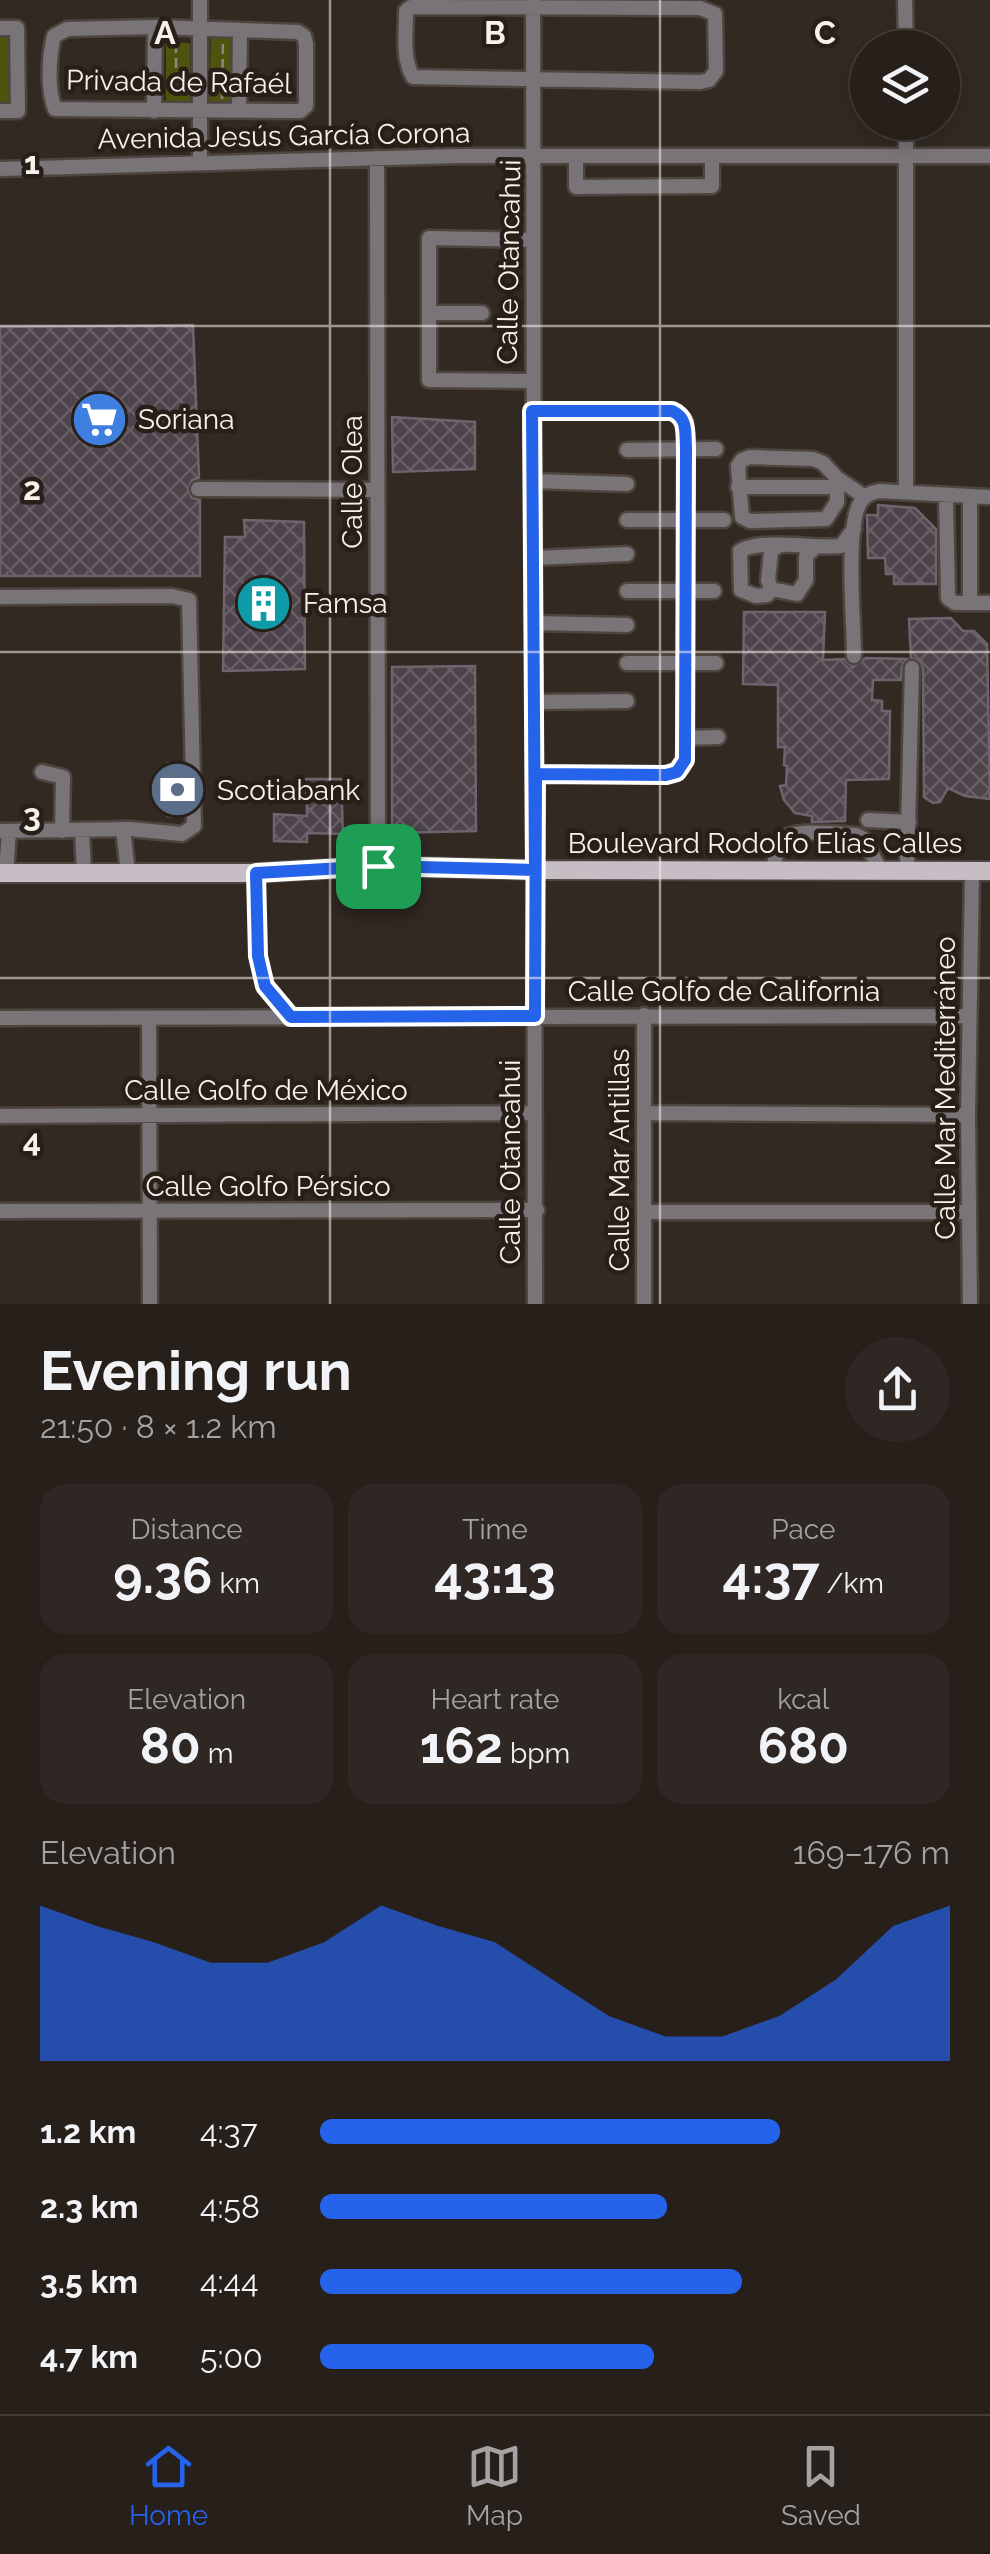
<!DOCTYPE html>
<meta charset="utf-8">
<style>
:root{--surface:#261f1a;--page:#2e2723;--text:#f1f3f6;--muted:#a4a2a2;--line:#423d39;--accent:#2563eb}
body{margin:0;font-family:Raleway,sans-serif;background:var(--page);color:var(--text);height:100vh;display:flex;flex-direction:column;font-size:38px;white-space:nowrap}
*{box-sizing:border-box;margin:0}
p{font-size:32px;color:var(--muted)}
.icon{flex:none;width:55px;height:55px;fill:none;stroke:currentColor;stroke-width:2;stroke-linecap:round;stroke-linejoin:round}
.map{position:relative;height:1304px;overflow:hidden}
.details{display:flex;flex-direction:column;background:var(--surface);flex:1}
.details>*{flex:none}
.buttons{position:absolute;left:850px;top:30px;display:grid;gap:20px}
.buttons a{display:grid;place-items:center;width:110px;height:110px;border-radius:50%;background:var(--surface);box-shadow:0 5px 15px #0003,0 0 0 2px var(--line);font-size:50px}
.pin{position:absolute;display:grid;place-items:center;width:85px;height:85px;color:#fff;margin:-42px;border-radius:20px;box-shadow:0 5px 15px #0006}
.round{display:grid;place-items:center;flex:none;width:105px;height:105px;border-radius:52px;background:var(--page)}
.overview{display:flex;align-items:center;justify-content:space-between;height:170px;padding:0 40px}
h1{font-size:55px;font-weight:700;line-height:75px}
.stats{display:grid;grid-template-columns:repeat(3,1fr);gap:15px;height:170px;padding:10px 40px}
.stats div{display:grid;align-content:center;border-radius:25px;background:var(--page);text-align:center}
.stats b{font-size:50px;font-weight:700}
.stats small{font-size:28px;font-weight:400}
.stats p{font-size:28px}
.chart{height:280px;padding:20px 40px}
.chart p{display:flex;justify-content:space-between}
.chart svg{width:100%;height:180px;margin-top:10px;fill:var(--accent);opacity:.7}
ul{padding:0 40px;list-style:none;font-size:32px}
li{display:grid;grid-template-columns:160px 120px 1fr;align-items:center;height:75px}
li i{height:25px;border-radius:12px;background:var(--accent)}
.tab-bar{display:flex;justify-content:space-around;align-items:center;height:140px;border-top:2px solid var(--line);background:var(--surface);font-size:28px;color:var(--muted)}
.tab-bar a{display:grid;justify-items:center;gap:5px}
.tab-bar .active{color:var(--accent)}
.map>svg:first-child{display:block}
</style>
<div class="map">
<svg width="990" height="1304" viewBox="0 0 990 1304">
<defs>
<pattern id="building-cross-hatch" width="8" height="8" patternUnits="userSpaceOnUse" patternTransform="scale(2.5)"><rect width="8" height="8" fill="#4d434b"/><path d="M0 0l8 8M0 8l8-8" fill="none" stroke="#675f65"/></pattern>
</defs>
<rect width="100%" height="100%" fill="#322922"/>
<path fill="#4e540e" d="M0,32L12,33L13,104L0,105Z
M211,37L234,38L232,105L209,104Z
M166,43H190V105H166Z"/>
<path fill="url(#building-cross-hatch)" stroke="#6f646d" stroke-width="2.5" d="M193,325L199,478L192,480L188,490L192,498L200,500V576H0V327Z
M392,417L475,422V469L393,472Z
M878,505L915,508L936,529V584H894V574H886L885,558H868L867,515H878Z
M244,520L304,522L305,669L223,671L225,537H245Z
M744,612H825L823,660L844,659L853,667L866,658L907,659L902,667L901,680H873L872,700L882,701V711H890L889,779L846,780L845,821L812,822V816L795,813L784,800L780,786L786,785L787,766L784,765L785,747H778V685L743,684Z
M951,618L963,631H974L987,644L990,799L965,796L948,788L940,802L933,803L924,797L923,668L918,660L911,658L909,619Z
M475,666L476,831L392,833V667Z
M168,763L182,764L183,816H168Z
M306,779H341L343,834L307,833V842L274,841V814L307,816Z"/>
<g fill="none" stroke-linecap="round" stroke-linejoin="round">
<defs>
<path id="minor" d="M533,0L535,1304
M905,0L906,48
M411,7L700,8L715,14L716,71L709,80L700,82L413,77C402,58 406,33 406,11Z
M155,27L298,32L304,36L306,44V106L300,111H292L55,109C47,89 49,56 54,36L67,29Z
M0,28H17L18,111H0
M239,110L240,30
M154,111L155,27
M576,156V187L712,186V156
M377,158L378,866
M200,163V0
M0,169L459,156H990
M429,313H482
M533,381L429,380V238L533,240
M533,411H675L685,421L686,448V738L682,767L666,775L536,774
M627,450L716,449
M837,478V502L826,519L750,521L742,517L738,466L742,460L750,457L813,459L823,463L837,478L865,497
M533,481L627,484
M738,487H837
M198,489L377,490
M906,492V122
M946,496L948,598L955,603H990
M627,520H724
M777,547L771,551L768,580L771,589L797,594L806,580V556L815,547
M534,558L627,554
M771,589L767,595L756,596L741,590L740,551C761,538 813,549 841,546L854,529
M627,591H714
M0,597L172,596L189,600L194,826L182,834L130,829L0,831
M970,602V497
M535,623L627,625
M854,656C854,623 845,529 860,503C865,495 870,493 879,491L990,497
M627,663H716
M535,702L627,701
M686,738L718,737
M42,772L63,777L62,831
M868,820L909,822
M123,829L128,873
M82,830L84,873
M773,871C775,861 776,846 783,839C793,828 840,834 856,835L864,839L881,871
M907,871L912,668
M6,873L9,831
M256,873L258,956L265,986L291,1017
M0,1018L969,1016
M149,1018L150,1304
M644,1113L968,1115
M0,1116L533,1113
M0,1211L537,1210
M644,1212H968
M644,1304V1015
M970,1304L968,1115L972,872"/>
<path id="major" d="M0,873H256L378,866L535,870L990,871"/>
</defs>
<use href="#minor" stroke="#4e453e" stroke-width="19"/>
<use href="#major" stroke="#4e453e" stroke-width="22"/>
<path stroke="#8f8781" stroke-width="2.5" stroke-dasharray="10 5" stroke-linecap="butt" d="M176,43V88
M222,99L223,42"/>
<use href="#minor" stroke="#787478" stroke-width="14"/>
<use href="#major" stroke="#c6bdc5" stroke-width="18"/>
</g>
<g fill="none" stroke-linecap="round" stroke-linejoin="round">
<defs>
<path id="route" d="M378,866L256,873L258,956L265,986L291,1017L535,1016L536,774L666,775L677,772L685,760L686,448C685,432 688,418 672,411H532L535,870L378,866"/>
</defs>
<use href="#route" stroke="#fff" stroke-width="20"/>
<use href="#route" stroke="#2563eb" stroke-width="12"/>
</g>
<path fill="none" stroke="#f8f2ed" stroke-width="2.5" stroke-opacity="0.55" d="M330,0V1304M660,0V1304M0,326H990M0,652H990M0,978H990"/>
<defs>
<symbol id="supermarket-disc" viewBox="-11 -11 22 22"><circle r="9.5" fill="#3f7fe0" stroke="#281f18"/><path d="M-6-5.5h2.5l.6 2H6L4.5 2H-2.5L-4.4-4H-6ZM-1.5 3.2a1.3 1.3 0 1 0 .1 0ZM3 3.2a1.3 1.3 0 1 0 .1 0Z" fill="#fff"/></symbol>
<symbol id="building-disc" viewBox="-11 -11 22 22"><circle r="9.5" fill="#0f9aa8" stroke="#281f18"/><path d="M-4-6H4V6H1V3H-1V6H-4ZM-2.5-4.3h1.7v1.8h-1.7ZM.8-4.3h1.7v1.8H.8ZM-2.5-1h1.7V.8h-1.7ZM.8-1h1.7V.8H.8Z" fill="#fff"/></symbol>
<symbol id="bank-disc" viewBox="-11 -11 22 22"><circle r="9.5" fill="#5c6f8a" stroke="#281f18"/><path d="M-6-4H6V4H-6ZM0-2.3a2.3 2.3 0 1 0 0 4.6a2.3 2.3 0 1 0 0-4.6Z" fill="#fff"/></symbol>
</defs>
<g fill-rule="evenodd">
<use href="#supermarket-disc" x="68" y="388" width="63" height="63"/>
<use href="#building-disc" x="232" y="572" width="63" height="63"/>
<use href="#bank-disc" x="146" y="758" width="63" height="63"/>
</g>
<g text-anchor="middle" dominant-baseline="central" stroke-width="9" stroke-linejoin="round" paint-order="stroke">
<g font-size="28" fill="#f8f2ed" stroke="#281f18">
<text transform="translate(179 82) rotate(1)">Privada de Rafaél</text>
<text transform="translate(284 136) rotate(-1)">Avenida Jesús García Corona</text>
<text transform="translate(509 262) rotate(-89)">Calle Otancahui</text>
<text transform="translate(352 482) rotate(-90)">Calle Olea</text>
<text x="765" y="843">Boulevard Rodolfo Elías Calles</text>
<text x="724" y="991">Calle Golfo de California</text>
<text transform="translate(945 1088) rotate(-90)">Calle Mar Mediterráneo</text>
<text x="266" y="1090">Calle Golfo de México</text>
<text transform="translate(619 1160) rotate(-90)">Calle Mar Antillas</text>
<text transform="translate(510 1162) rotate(-90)">Calle Otancahui</text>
<text x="268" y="1186">Calle Golfo Pérsico</text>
</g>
<g font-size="28" fill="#f8f2ed" stroke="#281f18" text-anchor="start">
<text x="138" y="419">Soriana</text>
<text x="303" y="603">Famsa</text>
<text x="217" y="790">Scotiabank</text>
</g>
</g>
<g font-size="32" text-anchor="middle" font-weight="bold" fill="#f8f2ed" stroke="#281f18" stroke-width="9" stroke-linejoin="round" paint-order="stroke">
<text x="165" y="44">A</text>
<text x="495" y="44">B</text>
<text x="825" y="44">C</text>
<text x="32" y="174">1</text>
<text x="32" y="500">2</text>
<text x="32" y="826">3</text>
<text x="32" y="1152">4</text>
</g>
</svg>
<div class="buttons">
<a><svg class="icon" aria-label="layers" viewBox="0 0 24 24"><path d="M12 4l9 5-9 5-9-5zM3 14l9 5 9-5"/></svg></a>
</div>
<div class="pin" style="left:378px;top:866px;background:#1e9e55"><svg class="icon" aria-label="arrive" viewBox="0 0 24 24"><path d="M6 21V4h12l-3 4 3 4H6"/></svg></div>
</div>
<section class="details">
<div class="overview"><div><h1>Evening run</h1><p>21:50 · 8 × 1.2 km</p></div><a class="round"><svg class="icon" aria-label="share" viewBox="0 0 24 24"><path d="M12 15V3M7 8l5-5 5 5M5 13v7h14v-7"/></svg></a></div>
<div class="stats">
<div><p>Distance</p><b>9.36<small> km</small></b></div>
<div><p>Time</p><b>43:13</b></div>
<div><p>Pace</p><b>4:37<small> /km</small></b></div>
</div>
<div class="stats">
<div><p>Elevation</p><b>80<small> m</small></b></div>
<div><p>Heart rate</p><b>162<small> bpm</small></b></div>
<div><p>kcal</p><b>680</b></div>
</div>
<div class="chart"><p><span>Elevation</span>169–176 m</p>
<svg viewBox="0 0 160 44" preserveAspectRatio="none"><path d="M0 44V6L10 11L20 15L30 20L40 20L50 15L60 6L70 11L80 15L90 24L100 33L110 38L120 38L130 33L140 24L150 11L160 6V44z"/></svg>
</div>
<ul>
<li><b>1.2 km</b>4:37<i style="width:73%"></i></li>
<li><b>2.3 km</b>4:58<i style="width:55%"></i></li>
<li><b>3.5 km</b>4:44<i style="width:67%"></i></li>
<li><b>4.7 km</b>5:00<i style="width:53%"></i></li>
</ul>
</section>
<nav class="tab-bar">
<a class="active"><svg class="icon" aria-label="home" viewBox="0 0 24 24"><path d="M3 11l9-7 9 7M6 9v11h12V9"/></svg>Home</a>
<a><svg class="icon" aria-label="map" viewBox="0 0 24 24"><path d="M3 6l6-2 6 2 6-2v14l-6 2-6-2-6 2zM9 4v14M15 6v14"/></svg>Map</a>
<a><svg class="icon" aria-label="saved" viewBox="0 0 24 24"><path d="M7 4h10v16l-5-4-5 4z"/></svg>Saved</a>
</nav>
